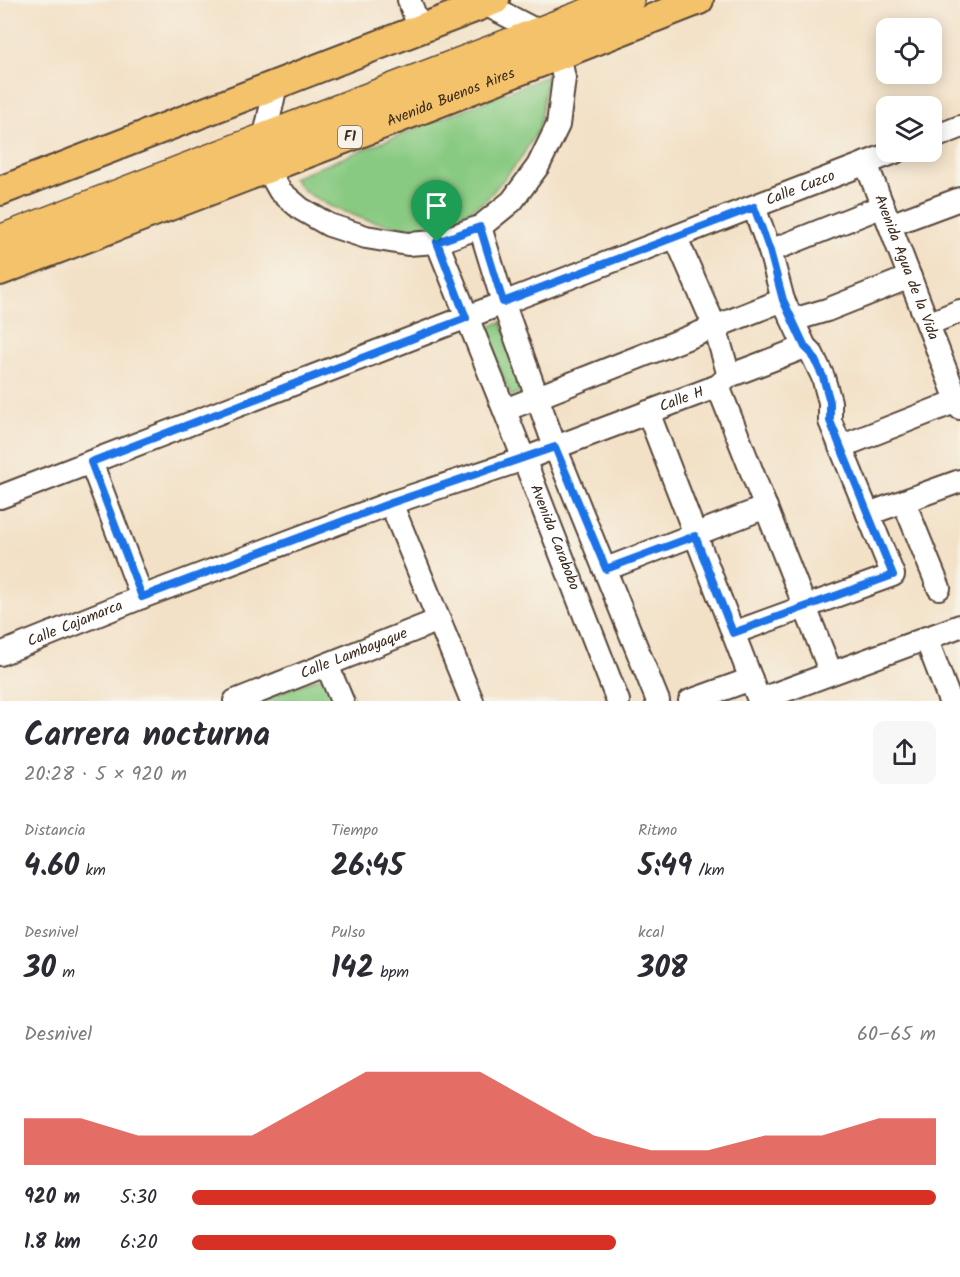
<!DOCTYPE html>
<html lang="es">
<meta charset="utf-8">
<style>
:root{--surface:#fff;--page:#f7f7f7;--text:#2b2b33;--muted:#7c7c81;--accent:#d93025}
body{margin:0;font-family:Kalam,sans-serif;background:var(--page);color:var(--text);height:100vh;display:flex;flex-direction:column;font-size:22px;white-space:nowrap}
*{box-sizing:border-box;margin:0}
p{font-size:20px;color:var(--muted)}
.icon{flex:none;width:33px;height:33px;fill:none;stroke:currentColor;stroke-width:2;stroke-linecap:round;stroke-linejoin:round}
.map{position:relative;height:701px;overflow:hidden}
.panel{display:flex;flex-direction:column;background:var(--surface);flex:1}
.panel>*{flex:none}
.buttons{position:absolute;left:876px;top:18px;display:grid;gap:12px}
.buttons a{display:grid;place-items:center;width:66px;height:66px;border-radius:12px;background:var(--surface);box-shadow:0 3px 15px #0003;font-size:30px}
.pin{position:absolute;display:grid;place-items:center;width:51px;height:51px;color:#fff;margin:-62px -26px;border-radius:50% 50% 50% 0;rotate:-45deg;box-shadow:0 0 6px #0007}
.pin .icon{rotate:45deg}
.round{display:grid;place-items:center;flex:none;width:63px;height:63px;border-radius:12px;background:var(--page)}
.headline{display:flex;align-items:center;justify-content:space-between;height:102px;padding:0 24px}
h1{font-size:33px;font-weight:600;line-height:45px}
.figures{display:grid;grid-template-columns:repeat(3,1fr);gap:9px;height:102px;padding:6px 24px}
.figures div{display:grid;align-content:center}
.figures b{font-size:30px;font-weight:600}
.figures small{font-size:16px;font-weight:400}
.figures p{font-size:16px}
.chart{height:168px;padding:12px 24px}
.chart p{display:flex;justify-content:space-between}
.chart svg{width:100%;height:108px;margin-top:6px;fill:var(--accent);opacity:.7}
ul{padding:0 24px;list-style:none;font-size:20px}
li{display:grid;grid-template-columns:96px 72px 1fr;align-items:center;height:45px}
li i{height:15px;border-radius:8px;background:var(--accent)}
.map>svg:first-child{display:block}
</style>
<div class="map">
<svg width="960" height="701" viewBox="0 0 960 701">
<rect width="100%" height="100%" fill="#f7f3e8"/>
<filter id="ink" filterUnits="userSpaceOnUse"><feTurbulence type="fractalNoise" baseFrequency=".0167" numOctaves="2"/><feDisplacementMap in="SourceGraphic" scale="12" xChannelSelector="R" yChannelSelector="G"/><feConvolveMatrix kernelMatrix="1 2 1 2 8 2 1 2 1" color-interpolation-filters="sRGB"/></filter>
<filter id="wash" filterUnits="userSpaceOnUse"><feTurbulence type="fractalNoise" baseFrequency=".008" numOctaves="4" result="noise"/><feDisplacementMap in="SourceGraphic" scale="24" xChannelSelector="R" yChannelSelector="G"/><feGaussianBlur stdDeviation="1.35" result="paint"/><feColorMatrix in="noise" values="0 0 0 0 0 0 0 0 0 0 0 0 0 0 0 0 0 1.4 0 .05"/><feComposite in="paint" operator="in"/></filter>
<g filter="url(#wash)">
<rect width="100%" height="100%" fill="#f3e1c7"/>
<path fill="#89ca82" stroke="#627a50" stroke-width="1.5" d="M547,76L539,128L519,161L485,201L454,220L410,228L366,220L330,206L305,192L293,178Z
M501,322L528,389L511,396L484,329Z
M342,669L354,701H258Z"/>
</g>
<g filter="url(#ink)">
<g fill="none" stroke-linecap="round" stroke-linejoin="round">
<defs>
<g id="minor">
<path d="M409,0L420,29"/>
<path d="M276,85L264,140L267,168L280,191L301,209L329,225L366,237L408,244L437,242L480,227L512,201L538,166L558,125L564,78L559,55L541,33L485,4"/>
<path d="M932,138L960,127"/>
<path id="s1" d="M866,163L960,408"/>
<path d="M890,225L960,199"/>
<path d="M480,227L503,302L555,447L658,701"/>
<path d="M676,238L715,327L729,376"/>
<path id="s2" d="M437,242L524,459L618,701"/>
<path d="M770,251L883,206"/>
<path d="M793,320L827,310L910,277"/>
<path d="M928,324L960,311"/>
<path d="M718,386L831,673"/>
<path d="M505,410L783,300"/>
<path d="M648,412L759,700L960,626"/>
<path d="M840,447L957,401"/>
<path d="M91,462L142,597"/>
<path id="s3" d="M0,497L895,152"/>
<path d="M904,502L939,588"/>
<path d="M391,503L472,701"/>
<path d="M868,514L960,481"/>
<path d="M606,569L766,507"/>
<path d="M733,633L893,575L830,421V402L823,377L812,354L805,347L783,300L770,251L754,207"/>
<path d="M926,638L950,701"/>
<path id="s4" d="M0,654L142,597L391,503L524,459L718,386L729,376L805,347"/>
<path d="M327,665L342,701"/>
<path id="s5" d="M235,701L439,620"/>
<path d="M690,701L751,679"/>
</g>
<g id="major">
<path d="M0,191L495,0"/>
<path id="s6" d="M0,271L420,110L699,0"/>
</g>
<path id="highway" d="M0,242L627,0"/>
</defs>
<use href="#minor" stroke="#574537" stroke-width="26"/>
<use href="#major" stroke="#574537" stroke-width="32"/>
<use href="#highway" stroke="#574537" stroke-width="36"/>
<use href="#minor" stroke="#fff" stroke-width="22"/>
<use href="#major" stroke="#f4c26a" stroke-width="28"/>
<use href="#highway" stroke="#f4c26a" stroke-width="33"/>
</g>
</g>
<g fill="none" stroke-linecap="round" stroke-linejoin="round" filter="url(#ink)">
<defs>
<path id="route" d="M754,207L770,251L783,300L805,347L812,354L823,377L830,402V421L893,575L733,633L695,536L606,569L555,447L391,503L142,597L91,462L466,318L437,242L480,227L503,302Z"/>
</defs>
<use href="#route" stroke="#fff" stroke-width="12"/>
<use href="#route" stroke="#1a73e8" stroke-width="8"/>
</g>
<g text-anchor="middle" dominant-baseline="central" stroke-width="5" stroke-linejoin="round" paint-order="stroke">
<rect fill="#f7f3e8" stroke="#73665b" stroke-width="1.5" x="338" y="126" width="24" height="22" rx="4.5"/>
<g font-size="14" font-weight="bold" fill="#3b2a1e">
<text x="350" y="137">F1</text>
</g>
<g font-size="15" fill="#3b2a1e" stroke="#f7f3e8">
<text stroke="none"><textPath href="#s6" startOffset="483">Avenida Buenos Aires</textPath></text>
<text stroke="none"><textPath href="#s3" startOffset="858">Calle Cuzco</textPath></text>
<text stroke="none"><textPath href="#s1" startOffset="112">Avenida Agua de la Vida</textPath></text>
<text stroke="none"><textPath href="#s4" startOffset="728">Calle H</textPath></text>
<text stroke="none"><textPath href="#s2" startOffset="318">Avenida Carabobo</textPath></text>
<text stroke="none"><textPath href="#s4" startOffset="81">Calle Cajamarca</textPath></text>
<text stroke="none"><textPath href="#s5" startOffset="128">Calle Lambayaque</textPath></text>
</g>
</g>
</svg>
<div class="buttons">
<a><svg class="icon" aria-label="locate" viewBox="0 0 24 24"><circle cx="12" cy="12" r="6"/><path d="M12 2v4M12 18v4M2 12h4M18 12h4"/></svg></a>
<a><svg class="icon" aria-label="layers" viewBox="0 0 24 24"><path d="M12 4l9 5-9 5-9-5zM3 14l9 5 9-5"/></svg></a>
</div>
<div class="pin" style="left:437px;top:242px;background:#1e9e55"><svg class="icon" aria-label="arrive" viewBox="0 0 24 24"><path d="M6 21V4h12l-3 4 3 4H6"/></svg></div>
</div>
<section class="panel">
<div class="headline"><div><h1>Carrera nocturna</h1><p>20:28 · 5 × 920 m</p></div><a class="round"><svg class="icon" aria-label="share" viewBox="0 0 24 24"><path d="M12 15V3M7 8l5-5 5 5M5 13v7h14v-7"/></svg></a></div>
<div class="figures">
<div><p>Distancia</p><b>4.60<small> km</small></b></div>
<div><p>Tiempo</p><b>26:45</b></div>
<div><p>Ritmo</p><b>5:49<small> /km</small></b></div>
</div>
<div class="figures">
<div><p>Desnivel</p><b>30<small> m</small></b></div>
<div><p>Pulso</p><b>142<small> bpm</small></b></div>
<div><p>kcal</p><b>308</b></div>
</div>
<div class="chart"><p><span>Desnivel</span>60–65 m</p>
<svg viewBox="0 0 160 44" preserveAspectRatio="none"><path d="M0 44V25L10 25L20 32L30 32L40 32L50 19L60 6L70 6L80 6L90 19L100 32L110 38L120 38L130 32L140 32L150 25L160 25V44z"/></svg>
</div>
<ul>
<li><b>920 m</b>5:30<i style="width:100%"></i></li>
<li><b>1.8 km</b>6:20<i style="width:57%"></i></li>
</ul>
</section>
